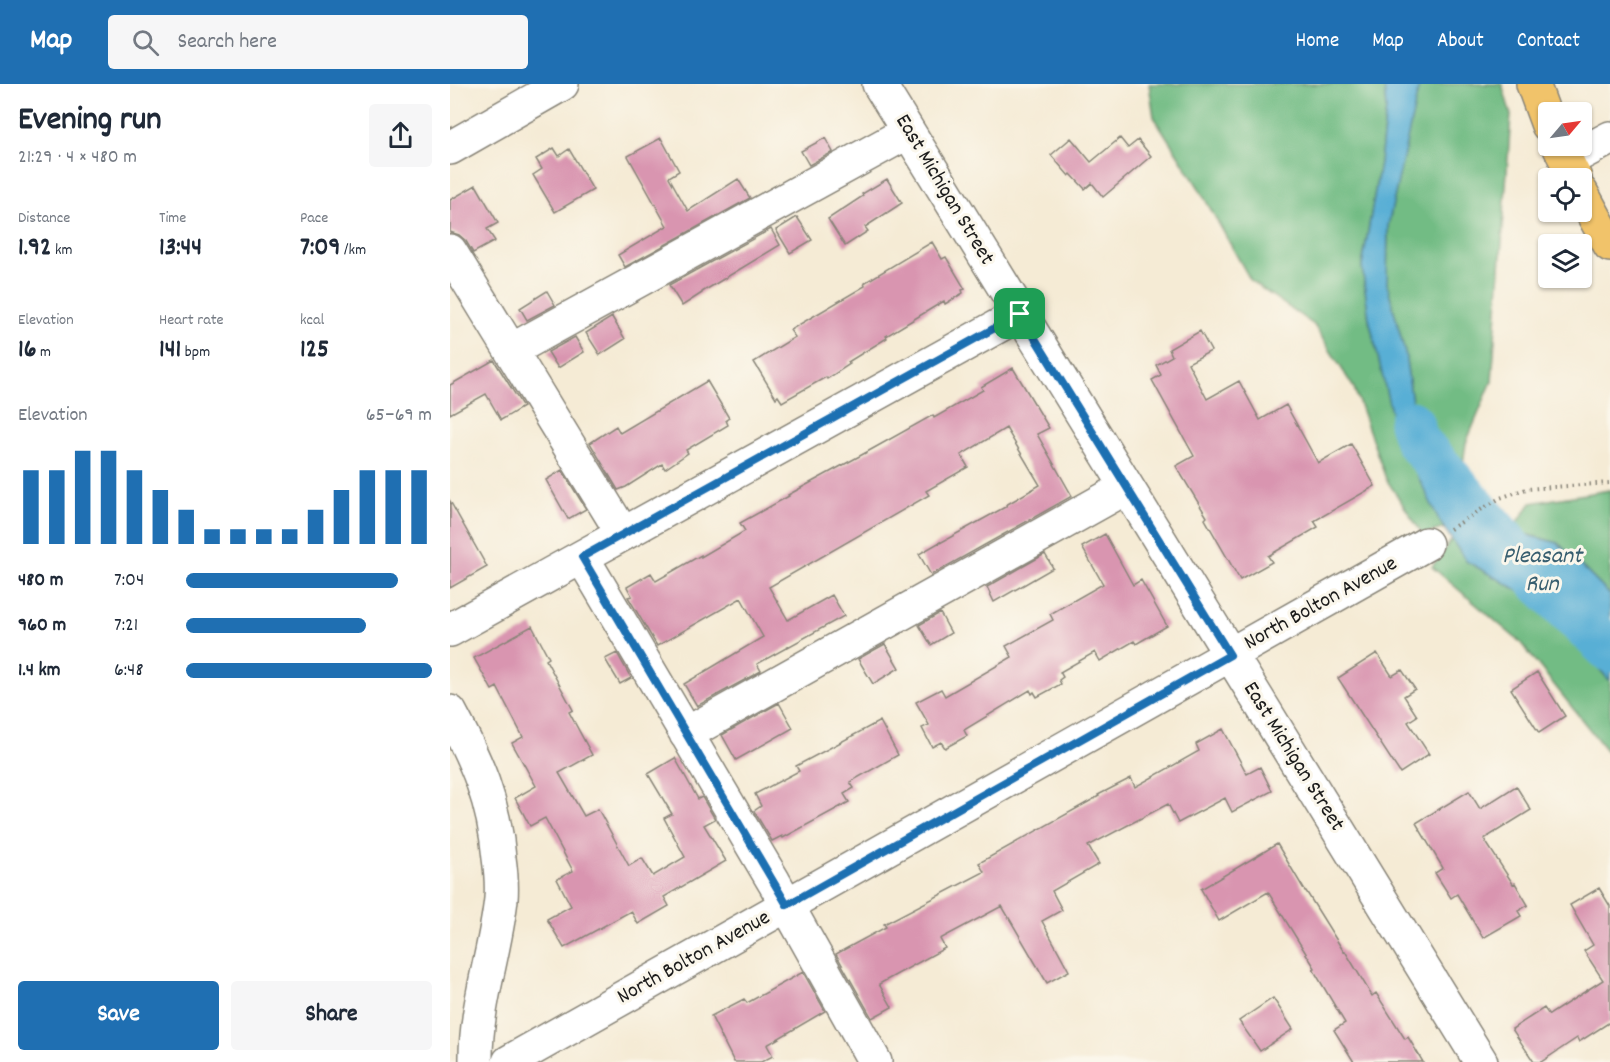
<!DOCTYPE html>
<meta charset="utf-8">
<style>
:root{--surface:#fff;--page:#f6f6f7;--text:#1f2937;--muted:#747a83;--accent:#1f6fb2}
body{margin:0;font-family:Dekko,sans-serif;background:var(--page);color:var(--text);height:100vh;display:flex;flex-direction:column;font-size:22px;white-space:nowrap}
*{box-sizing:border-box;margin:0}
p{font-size:20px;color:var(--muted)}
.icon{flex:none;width:33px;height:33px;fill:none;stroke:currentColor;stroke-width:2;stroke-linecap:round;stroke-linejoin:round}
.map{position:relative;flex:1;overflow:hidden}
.side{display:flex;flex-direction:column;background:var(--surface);width:450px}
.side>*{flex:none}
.needle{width:39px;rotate:61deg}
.fabs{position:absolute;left:1088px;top:18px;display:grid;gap:12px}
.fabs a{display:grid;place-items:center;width:54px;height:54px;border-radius:6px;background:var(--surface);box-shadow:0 2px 4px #0004;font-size:30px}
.pin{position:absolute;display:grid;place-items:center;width:51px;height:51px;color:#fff;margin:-26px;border-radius:12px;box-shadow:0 3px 9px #0006}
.round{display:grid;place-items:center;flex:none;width:63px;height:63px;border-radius:6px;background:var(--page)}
.overview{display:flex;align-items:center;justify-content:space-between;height:102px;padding:0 18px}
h1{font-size:33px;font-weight:800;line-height:45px}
.metrics{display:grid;grid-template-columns:repeat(3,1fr);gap:9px;height:102px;padding:6px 18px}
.metrics div{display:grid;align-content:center}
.metrics b{font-size:26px;font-weight:800}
.metrics small{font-size:16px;font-weight:400}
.metrics p{font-size:16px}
.chart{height:168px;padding:12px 18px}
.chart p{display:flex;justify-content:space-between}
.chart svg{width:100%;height:108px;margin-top:6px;stroke:var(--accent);stroke-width:6}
.cta{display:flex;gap:12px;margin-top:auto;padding:12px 18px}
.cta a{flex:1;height:69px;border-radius:6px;background:var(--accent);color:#fff;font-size:24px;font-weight:800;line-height:69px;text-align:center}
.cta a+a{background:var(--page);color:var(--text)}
ul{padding:0 18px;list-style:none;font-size:20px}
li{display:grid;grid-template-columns:96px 72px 1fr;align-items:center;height:45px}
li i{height:15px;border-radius:8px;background:var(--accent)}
header{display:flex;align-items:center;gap:36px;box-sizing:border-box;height:84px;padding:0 30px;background:var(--accent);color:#fff}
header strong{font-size:28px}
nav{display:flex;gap:33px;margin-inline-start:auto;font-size:21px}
.search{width:420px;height:54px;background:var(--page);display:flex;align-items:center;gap:15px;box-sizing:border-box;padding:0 21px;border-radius:6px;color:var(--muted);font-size:22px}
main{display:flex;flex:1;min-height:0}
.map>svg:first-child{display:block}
</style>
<header>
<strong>Map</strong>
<div class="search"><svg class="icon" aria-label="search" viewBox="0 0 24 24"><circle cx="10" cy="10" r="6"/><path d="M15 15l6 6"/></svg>Search here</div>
<nav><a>Home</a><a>Map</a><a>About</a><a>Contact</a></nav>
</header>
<main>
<section class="side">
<div class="overview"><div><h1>Evening run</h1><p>21:29 · 4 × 480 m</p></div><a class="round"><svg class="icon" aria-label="share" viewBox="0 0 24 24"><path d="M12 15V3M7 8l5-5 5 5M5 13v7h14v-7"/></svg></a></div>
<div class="metrics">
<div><p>Distance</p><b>1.92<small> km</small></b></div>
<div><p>Time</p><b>13:44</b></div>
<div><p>Pace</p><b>7:09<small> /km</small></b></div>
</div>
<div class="metrics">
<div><p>Elevation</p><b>16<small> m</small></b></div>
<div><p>Heart rate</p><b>141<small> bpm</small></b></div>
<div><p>kcal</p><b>125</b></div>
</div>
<div class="chart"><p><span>Elevation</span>65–69 m</p>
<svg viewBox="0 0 160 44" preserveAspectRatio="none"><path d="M5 44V14M15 44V14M25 44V6M35 44V6M45 44V14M55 44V22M65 44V30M75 44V38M85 44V38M95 44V38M105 44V38M115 44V30M125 44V22M135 44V14M145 44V14M155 44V14"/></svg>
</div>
<ul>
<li><b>480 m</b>7:04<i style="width:86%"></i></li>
<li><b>960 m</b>7:21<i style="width:73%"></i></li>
<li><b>1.4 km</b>6:48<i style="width:100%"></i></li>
</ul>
<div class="cta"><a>Save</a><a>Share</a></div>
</section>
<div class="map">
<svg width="1160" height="978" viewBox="0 0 1160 978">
<rect width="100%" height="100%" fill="#fbf7ec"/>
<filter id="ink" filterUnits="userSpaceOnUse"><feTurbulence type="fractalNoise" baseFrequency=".0167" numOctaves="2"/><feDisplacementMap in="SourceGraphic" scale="12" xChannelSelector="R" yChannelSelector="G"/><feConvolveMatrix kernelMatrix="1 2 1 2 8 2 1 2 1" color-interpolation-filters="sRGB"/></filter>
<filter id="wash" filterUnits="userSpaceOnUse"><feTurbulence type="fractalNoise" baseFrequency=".008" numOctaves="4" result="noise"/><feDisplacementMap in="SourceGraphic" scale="24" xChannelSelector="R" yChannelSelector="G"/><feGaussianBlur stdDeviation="1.35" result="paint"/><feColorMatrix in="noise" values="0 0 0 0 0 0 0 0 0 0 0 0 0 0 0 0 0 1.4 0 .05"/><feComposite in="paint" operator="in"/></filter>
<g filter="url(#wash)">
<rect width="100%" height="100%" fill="#f5ebd5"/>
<path fill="#72bc84" stroke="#476c50" stroke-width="1.5" d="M699,0H934L936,25L930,79L912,182L919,235L931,280L959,374L994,444L973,451L936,395L904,304L864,241L801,197L747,101L704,33Z
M969,0H1052L1061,31L1042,297L1016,359L1008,415L962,318L955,269L937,200L938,142Z
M1160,406V511L1108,459L1062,446L1081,419Z
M1002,455L1016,477L1064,504L1101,530L1160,597V671L1070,558L982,483Z"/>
<path fill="#59afd5" stroke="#3a6678" stroke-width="1.5" d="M934,0H969V2L938,142L937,200L955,269L962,318L1008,415L1044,439L1073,450L1108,459L1160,511V597L1101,530L1064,504L1016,477L990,438L959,374L941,328L919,235L912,182L930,79L936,25Z"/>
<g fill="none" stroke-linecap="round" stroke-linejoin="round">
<path stroke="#59afd5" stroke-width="45" d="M961,339L967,357L1089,497L1160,566"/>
</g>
<g id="blocks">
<path fill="#d995b0" d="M211,54L229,87L219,93L238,127L288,95L300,114L175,183L168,171L217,142L178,72Z
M375,54L383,68L359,81L351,67Z
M621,54L641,78L670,54L678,64L688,56L701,72L653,113L642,99L635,105L621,90L619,92L601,71Z
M104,64L109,72L119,65L143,106L105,128L83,91L92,85L86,75Z
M437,95L452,119L415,143L418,147L395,162L378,135L413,112L412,110Z
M26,101L48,139L37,145L45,157L23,169L16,157L9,151L0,148V116Z
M347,133L362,156L340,169L326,146Z
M321,145L330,161L252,208V209L232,222L219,201Z
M482,158L492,175L496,173L515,205L512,206L513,209L495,220L494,217L436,252L437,254L398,278L400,280L377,295L376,293L332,318L328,312L326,314L304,278L345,253L340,246L415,202L414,199Z
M97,207L105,221L77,236L70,224Z
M162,233L175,255L150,271L136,249Z
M750,247L761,267L738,279L757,315L789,297L810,336L836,321L868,379L901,360L925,402L864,437L868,443L818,472L822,478L790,496L755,435L757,433L726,382L744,372L702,296L711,291L706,281L722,272L719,265Z
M125,253L134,268L108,284L98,268Z
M44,276L73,323L51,336L36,310L0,330V301Z
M563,284L599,344L587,350L622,412L481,491L469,470L490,458V459L557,422L556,421L590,401L556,344L511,371L518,383L476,407L479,411L319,503L338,536L382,511L394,532L307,580L311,587L247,622L234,600L313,553L291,514L207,562L178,513L182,512L177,503L201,489L206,497L251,471V473L295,447L290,439L339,412L338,411L417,368L483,331L484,334L533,306L531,303Z
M257,297L279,334L276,336L278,341L236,366L238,369L215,385L212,380L176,403L168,406L140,359L166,342L170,349Z
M112,386L136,425L118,435L96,396Z
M0,417L37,483L0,504Z
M655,450L683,501L691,496L717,542L686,560L684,557L650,577L645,568L610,588L613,593L609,596L611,600L587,613L584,608L582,610L580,606L514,646L517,652L495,664L491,658L482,663L472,644L479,641L466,618L491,605L495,612L562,573L556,562L603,536L600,530L653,500L632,463Z
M595,470L603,484L544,518L537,503Z
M490,529L501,549L481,561L469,541Z
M82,542L99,574L96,576L123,626L119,628L142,671L109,689L134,732L148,725L179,782L192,774L203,792L235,773L214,734L222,730L198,690L225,674L248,715L252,713L265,735L254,741L276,777L214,813L219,822L188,840L181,827L114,864L97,835L121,822L107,795L123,787L95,734L80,742L65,714L86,702L62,659L73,653L47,603L42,606L24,574Z
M435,560L449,584L423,600L408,575Z
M167,569L181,594L170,600L155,575Z
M927,569L942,592L952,586L965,605L954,612L967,632L958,638L979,670L950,689L888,594Z
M1087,588L1115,632L1089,649L1061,605Z
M329,619L343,644L286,676L272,651Z
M430,637L448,671L400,698L404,704L394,710L399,718L333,754L332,752L322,757L304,727L311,722L305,710L349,687L346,682Z
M773,645L797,690L810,683L822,707L782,728L775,714L728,739L718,720L638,762L649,780L602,807L612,826L592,837L619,887L597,899L552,822L490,855L495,864L429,900L442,923L422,934L386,870L436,843L434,840L534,788L529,779L649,712L648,711L681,694L685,703L749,667L746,660Z
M1066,702L1081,726L1034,755L1063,800L1065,799L1078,821L1068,827L1071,832L1033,854L1007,810L1001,814L985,789L993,784L966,739L1019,707L1030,725Z
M827,760L855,807H856L894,868L895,867L922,912L926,909L955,955L958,953L973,978H904L884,946L895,939L863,885L865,884L818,808L769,837L751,805Z
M1149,804L1160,822V938L1129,958L1127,954L1091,978H1084L1062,945L1094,924L1099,931L1153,896L1134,867L1143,861L1120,821Z
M353,888L375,927L317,961L323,972L311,978H284L261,932L294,915L297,919Z
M823,914L843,945L810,967L789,937Z"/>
</g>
</g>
<g filter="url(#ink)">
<use href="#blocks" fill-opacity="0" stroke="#888478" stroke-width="1.5"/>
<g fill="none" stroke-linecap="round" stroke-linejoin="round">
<defs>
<path id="minor" d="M429,0L1031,978
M0,64L112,0
M1117,77L1160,54
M0,167L173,450
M62,266L458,48
M132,473L324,798L425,978
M0,546L570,230
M0,628C27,678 44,717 49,774C51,788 52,802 51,815C45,870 25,922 26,978
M236,650L677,403
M59,978L976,460"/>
<path id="major" d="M1083,0L1098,41
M1109,62L1125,94
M1131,108L1160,161"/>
</defs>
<use href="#minor" stroke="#888478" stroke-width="36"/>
<use href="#major" stroke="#888478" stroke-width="36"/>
<path stroke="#888478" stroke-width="4" stroke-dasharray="1.5 4.5" stroke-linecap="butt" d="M1000,445L1050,414L1076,405L1160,399"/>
<use href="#minor" stroke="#fff" stroke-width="33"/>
<use href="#major" stroke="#f1c36a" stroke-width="33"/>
</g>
</g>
<g fill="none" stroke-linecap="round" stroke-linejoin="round" filter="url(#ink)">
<defs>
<path id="route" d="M570,230L780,571L337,821L132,473Z"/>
</defs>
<use href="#route" stroke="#fff" stroke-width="12"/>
<use href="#route" stroke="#1f6fb2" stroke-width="8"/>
</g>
<g text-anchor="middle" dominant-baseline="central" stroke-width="6" stroke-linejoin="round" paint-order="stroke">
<g font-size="22" fill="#1c1c1c" stroke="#fbf7ec">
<text transform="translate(494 106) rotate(59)">East Michigan Street</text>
<text transform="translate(871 520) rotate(-29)">North Bolton Avenue</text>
<text transform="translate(843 673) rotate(58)">East Michigan Street</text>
<text transform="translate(244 874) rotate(-29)">North Bolton Avenue</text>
</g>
<g font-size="24" font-style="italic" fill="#375e6f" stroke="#fbf7ec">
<text x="1092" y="473">Pleasant<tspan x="1092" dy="28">Run</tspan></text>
</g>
</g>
</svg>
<div class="fabs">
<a><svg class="needle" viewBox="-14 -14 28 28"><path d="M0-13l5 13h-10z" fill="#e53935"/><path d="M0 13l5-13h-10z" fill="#747a83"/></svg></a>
<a><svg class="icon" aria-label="locate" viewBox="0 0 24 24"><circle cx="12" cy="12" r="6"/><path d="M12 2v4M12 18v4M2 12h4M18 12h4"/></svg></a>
<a><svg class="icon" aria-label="layers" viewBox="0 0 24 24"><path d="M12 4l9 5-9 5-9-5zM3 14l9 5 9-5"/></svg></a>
</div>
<div class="pin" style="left:570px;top:230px;background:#1e9e55"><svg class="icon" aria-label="arrive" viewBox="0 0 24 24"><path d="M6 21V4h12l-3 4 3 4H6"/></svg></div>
</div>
</main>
